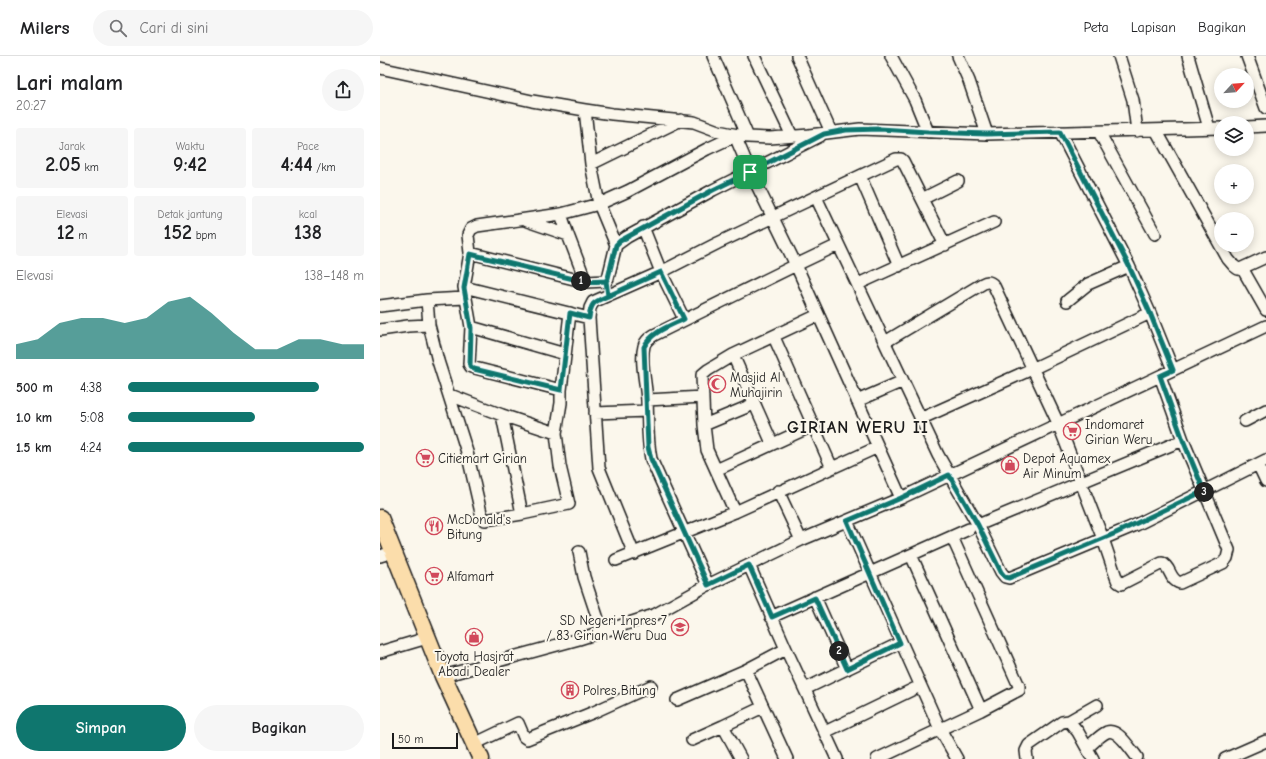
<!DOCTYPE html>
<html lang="id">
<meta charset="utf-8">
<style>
:root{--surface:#fff;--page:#f6f6f6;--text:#202124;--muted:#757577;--line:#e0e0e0;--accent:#0f766e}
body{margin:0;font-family:"Comic Neue",sans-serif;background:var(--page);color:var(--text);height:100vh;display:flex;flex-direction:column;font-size:15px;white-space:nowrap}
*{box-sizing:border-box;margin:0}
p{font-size:13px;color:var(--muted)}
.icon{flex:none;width:22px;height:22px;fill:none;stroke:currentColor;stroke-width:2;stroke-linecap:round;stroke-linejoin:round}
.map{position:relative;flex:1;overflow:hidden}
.details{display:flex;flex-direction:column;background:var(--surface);width:380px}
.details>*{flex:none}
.needle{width:26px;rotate:64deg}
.tools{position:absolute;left:834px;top:12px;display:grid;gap:8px}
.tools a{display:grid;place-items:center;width:40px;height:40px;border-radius:50%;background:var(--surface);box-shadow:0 2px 10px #0003;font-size:20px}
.scale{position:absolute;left:12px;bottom:10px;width:66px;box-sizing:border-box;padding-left:4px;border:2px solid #1c1c1c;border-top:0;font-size:11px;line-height:14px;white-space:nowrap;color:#1c1c1c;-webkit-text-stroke:3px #fbf7ec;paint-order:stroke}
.pin{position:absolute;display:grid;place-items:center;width:34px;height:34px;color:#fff;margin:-17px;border-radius:8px;box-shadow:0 2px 6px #0006}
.km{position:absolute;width:20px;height:20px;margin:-10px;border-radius:50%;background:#222;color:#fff;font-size:11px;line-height:20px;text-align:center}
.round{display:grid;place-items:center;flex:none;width:42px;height:42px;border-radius:21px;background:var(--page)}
.overview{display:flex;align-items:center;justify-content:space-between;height:68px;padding:0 16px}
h1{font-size:22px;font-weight:700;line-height:30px}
.figures{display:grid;grid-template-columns:repeat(3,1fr);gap:6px;height:68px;padding:4px 16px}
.figures div{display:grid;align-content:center;border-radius:4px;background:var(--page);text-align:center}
.figures b{font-size:20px;font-weight:700}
.figures small{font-size:11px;font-weight:400}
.figures p{font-size:11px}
.chart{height:112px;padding:8px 16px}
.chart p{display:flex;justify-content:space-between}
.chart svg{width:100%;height:72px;margin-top:4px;fill:var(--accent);opacity:.7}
.button{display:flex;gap:8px;margin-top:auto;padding:8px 16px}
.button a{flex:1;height:46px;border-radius:24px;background:var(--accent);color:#fff;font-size:16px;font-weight:700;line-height:46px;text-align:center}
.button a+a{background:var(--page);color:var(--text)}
ul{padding:0 16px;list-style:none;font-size:13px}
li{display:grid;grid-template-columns:64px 48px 1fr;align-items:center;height:30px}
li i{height:10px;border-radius:5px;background:var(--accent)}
header{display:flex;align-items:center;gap:24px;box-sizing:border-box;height:56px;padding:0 20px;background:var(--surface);border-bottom:1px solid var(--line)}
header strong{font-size:19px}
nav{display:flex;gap:22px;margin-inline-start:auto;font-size:14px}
.search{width:280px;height:36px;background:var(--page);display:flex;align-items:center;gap:10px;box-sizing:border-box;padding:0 14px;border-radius:22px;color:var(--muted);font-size:15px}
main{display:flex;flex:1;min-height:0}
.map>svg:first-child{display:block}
</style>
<header>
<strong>Milers</strong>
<div class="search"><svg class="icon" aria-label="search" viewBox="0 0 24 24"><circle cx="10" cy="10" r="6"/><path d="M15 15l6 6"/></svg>Cari di sini</div>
<nav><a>Peta</a><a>Lapisan</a><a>Bagikan</a></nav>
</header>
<main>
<section class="details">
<div class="overview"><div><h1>Lari malam</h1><p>20:27</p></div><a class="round"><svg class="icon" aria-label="share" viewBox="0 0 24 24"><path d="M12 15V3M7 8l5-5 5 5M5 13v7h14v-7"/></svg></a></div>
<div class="figures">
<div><p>Jarak</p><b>2.05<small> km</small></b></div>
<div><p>Waktu</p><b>9:42</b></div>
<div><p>Pace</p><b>4:44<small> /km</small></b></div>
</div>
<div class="figures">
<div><p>Elevasi</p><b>12<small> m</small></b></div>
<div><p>Detak jantung</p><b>152<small> bpm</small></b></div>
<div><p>kcal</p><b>138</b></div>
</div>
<div class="chart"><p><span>Elevasi</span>138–148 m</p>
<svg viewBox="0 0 160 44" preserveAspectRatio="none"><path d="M0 44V35L10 32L20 22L30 19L40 19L50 22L60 19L70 9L80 6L90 16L100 28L110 38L120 38L130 32L140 32L150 35L160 35V44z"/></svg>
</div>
<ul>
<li><b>500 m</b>4:38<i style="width:81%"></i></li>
<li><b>1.0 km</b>5:08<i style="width:54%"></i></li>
<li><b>1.5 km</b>4:24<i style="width:100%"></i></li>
</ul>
<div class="button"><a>Simpan</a><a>Bagikan</a></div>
</section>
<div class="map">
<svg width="886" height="703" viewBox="0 0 886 703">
<rect width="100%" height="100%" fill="#fbf7ec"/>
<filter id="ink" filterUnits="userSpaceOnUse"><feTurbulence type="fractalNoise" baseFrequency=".025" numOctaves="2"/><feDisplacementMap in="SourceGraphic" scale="8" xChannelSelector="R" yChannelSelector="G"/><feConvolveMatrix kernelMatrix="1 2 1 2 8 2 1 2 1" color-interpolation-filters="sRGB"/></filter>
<g filter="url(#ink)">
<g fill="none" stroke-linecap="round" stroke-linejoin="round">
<defs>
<path id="minor" d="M333,0L368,81
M374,0L412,80
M417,0L451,76
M511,0L535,44L548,76
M578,0L589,25L607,78
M739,0L753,44L757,75
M808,0L829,72
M867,0L886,52
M0,12L152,45L205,54L232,58L314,66L338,75L368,81L390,82L429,79L480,73L607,78L841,72
M867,71L886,70
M776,74L848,203L854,210L858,213L862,212L886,254
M680,76L749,210
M719,76L775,178
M355,80L370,115L416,209L458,189
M211,108L301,64
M480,120L519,210
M436,141L558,399L598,469L621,516L625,521L629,522L639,518L756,469L886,404
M542,143L578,125
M181,158L188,179L206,226
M147,165L188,179
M263,171L281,216L304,263
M236,189L247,181L333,134L440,80
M90,197L206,226L226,225L228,222L236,189L219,148L211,108L205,54
M862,212L886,201
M478,228L614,166
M84,231L209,262
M47,244L49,269L58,305L87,396L102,461L105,464L142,458L189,448L180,410L176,377L181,347V334L190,257
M687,245L708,228L749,210L770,257
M0,250L47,244L85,242
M91,271L89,308L91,311L181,334
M0,274L28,270L49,269
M394,281L452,412
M505,286L602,228C607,225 610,225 614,230L678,367L723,483L736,521L738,526L741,528L782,507C791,511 789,524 800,527L843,507L847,502L849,494L803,384L780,320
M185,298L91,271L84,231L90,197L88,179L91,173L97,170L181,158L219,148L248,135L327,93L357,79
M353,299L392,387
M70,339L122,359L176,377
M267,344L323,341
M477,345L523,325
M215,357L267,355
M122,359L142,458
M540,363L652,313L770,257L793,314
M865,365L886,354
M324,369L374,348
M878,408L886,425
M336,414L432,370
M398,435L421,484
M355,456L327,394L324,369L322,319L328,314L353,299L438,259
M467,465L560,673L577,703
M598,469L803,384
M199,496L204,521L222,575
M254,498L219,412L209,262L210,252L213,246L281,216L338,187L516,103H521L523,105L565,189
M531,499L601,654
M0,500L13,496
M236,504L355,456L498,391
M369,509L406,593L457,703
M328,529L271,403C267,383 268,363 267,344C266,328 260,305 264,290C265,285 269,282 274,279L416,209L521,442
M435,541L467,613
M391,561L589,473
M0,596L47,582
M366,614L407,703
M63,620L199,583L274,559L328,529L421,484L521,442L886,270
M425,633L520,587
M297,644L366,614L406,593
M689,665L717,649
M445,676L540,630
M312,684L343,670
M94,688L138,667L144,681L147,683L214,656L271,630
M707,692C713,687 720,679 727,676C738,672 750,693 757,701
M361,703L343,670L383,651
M497,703L601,654L639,634V630L572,481
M647,703L646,695L649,689L682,666L689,665L698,676L713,703
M845,703L886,685"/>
<path id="highway" d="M0,462L63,620L101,703"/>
</defs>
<use href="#minor" stroke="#1c1c1c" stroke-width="14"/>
<use href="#highway" stroke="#1c1c1c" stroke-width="19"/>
<use href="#minor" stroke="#fbf7ec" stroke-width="11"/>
<use href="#highway" stroke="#fbddab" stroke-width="16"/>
</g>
</g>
<g fill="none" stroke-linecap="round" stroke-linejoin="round" filter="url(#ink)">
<defs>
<path id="route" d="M370,116L333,134L240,185L236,189L228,222L226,225L228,240C214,246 211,246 209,262L190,257L181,334L94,313L90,310L91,272L84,232L90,198L206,226L226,225L228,240L281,216L304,263C290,270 271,276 264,291L268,391L271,403L328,529L369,509L392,561L435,542L467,613L520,587L467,465L521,442L569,419L598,469L621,516L625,521L629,522L736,477L824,435L803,384L780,320L793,314L770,257L749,210L680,76L607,78L548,76L500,73L466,74L444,78L370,116"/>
</defs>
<use href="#route" stroke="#fff" stroke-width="8"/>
<use href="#route" stroke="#0f766e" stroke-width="5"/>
</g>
<defs>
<symbol id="mosque-ring" viewBox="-11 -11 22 22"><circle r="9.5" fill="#fbf7ec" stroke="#d1495b" stroke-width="1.5"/><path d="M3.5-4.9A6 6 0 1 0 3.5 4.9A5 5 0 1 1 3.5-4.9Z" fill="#d1495b"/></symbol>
<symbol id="supermarket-ring" viewBox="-11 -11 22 22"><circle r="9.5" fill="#fbf7ec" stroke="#d1495b" stroke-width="1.5"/><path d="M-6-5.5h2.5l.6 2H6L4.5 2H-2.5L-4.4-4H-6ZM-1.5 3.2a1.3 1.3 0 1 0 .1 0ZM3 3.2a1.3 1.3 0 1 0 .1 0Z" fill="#d1495b"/></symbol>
<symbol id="shop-ring" viewBox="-11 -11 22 22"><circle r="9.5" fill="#fbf7ec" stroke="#d1495b" stroke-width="1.5"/><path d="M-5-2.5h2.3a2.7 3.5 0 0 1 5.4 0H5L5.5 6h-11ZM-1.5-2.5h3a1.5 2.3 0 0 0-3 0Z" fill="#d1495b"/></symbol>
<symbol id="restaurant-ring" viewBox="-11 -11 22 22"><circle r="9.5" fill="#fbf7ec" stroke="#d1495b" stroke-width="1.5"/><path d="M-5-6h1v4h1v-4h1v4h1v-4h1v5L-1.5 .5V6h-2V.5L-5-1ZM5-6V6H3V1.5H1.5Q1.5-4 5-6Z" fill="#d1495b"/></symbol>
<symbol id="school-ring" viewBox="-11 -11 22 22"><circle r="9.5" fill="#fbf7ec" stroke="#d1495b" stroke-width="1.5"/><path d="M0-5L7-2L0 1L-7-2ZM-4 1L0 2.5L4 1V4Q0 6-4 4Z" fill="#d1495b"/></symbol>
<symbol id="building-ring" viewBox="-11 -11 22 22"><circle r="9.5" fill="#fbf7ec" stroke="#d1495b" stroke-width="1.5"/><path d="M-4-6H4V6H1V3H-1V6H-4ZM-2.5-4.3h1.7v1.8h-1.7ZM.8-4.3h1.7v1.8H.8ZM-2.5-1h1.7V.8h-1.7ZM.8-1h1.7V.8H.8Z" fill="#d1495b"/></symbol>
</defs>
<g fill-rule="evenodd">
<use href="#mosque-ring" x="327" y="318" width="20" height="20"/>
<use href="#supermarket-ring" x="682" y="365" width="20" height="20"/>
<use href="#supermarket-ring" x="35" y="392" width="20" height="20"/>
<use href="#shop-ring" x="620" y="399" width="20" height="20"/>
<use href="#restaurant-ring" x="44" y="460" width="20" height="20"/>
<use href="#supermarket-ring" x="44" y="510" width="20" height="20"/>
<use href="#school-ring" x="290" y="561" width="20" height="20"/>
<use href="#shop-ring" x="84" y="571" width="20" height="20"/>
<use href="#building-ring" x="180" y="624" width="20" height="20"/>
</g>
<g text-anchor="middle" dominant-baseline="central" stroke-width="4" stroke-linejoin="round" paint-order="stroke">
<g font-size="13" fill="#1c1c1c" stroke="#fbf7ec" text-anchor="start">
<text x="350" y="321">Masjid Al<tspan x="350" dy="15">Muhajirin</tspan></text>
<text x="705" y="368">Indomaret<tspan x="705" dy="15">Girian Weru</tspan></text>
<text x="58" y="402">Citiemart Girian</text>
<text x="643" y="402">Depot Aquamex<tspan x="643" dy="15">Air Minum</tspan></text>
<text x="67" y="463">McDonald's<tspan x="67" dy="15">Bitung</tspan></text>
<text x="67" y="520">Alfamart</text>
<text x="287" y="564" text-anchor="end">SD Negeri Inpres 7<tspan x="287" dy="15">/ 83 Girian Weru Dua</tspan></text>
<text x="94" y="600" text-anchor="middle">Toyota Hasjrat<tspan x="94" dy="15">Abadi Dealer</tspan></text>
<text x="203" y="634">Polres Bitung</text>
</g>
<g font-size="17" font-weight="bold" letter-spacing="1" fill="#1c1c1c" stroke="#fbf7ec">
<text x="478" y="371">GIRIAN WERU II</text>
</g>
</g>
</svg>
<div class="tools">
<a><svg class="needle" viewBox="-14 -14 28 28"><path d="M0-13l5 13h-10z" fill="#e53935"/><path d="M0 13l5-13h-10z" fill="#757577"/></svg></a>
<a><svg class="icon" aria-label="layers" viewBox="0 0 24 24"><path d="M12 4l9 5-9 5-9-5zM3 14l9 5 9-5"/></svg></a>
<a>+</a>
<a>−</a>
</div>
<div class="scale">50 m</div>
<div class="pin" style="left:370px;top:116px;background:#1e9e55"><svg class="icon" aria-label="arrive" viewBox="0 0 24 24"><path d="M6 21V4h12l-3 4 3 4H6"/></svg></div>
<b class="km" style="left:201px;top:225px">1</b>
<b class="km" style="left:459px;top:595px">2</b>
<b class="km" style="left:824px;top:436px">3</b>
</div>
</main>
